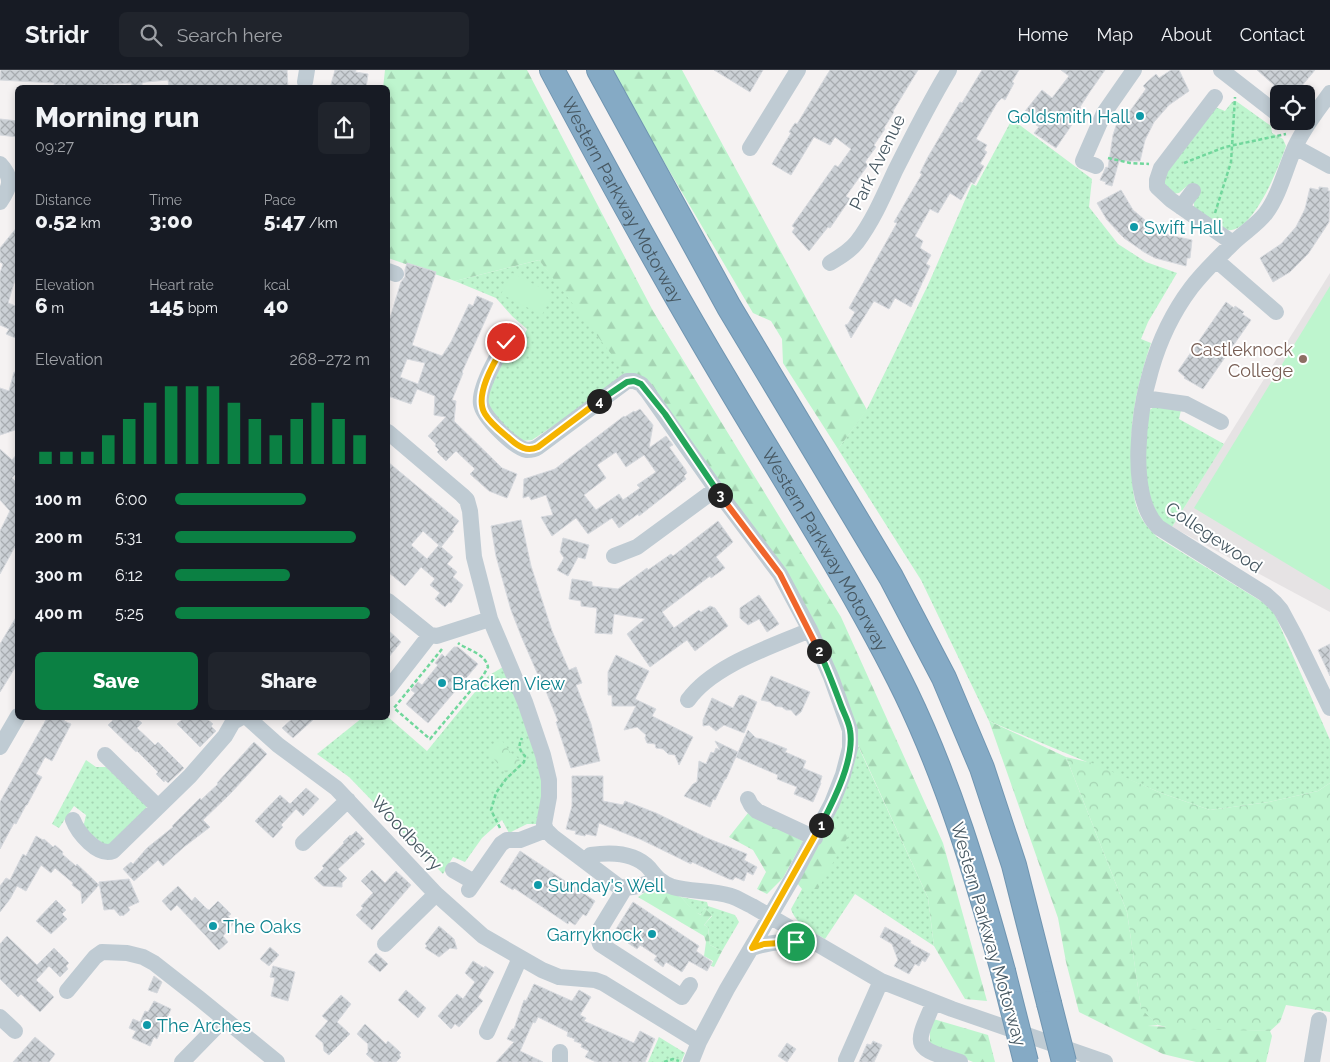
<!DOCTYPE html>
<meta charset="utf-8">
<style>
:root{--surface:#171b24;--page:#20242c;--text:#f1f3f6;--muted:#9ea1a6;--line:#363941;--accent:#0b8043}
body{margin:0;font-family:Raleway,sans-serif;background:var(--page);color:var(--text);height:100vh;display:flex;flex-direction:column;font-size:19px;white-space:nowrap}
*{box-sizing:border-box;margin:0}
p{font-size:16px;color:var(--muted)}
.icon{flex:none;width:28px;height:28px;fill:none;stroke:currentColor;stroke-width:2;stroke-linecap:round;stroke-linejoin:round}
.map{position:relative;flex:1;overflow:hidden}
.details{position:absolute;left:15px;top:15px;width:375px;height:635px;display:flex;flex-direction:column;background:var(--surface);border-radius:8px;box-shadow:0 2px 8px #0003}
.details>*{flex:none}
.controls{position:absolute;left:1270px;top:15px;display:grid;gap:10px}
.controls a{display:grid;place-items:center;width:45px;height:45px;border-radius:8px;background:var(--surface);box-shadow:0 2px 8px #0003;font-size:25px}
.pin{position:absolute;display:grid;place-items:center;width:42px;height:42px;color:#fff;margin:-21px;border:2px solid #fff;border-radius:50%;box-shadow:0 1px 5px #0007}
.km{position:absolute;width:25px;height:25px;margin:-12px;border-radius:50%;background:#222;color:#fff;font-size:14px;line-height:25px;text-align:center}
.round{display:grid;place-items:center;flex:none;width:52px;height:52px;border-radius:8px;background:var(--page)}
.summary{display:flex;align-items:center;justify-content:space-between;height:85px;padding:0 20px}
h1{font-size:28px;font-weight:800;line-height:38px}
.figures{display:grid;grid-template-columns:repeat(3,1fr);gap:8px;height:85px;padding:5px 20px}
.figures div{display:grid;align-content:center}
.figures b{font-size:21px;font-weight:800}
.figures small{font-size:14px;font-weight:400}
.figures p{font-size:14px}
.chart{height:140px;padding:10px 20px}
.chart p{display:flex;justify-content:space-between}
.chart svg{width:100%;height:90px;margin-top:5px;stroke:var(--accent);stroke-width:6}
.action{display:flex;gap:10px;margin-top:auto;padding:10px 20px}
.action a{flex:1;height:58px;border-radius:8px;background:var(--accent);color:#fff;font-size:20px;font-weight:800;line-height:58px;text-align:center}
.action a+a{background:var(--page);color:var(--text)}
ul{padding:0 20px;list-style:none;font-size:16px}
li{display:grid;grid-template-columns:80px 60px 1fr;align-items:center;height:38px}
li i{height:12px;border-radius:6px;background:var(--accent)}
header{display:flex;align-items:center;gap:30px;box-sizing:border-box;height:70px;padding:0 25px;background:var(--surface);border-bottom:1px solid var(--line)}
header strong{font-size:24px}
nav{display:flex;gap:28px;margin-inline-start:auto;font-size:18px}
.search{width:350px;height:45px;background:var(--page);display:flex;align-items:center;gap:12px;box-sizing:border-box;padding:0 18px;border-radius:8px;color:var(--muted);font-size:19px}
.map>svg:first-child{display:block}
</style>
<header>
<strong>Stridr</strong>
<div class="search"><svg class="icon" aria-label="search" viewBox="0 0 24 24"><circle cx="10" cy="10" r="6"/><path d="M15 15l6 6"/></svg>Search here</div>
<nav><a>Home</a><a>Map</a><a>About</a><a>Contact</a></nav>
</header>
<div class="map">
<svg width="1330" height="992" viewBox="0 0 1330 992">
<defs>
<pattern id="grass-dots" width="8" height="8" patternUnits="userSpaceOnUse" patternTransform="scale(1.25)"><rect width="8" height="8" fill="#bef5ce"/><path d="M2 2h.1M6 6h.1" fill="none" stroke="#a5d4b3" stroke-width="1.8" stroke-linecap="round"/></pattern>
<pattern id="forest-firs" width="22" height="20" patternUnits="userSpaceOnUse" patternTransform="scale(1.25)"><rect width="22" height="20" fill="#bef5ce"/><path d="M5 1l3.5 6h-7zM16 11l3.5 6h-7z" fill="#a5d4b3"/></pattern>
<pattern id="park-crowns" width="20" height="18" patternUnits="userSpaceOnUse" patternTransform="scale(1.25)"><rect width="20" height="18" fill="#bef5ce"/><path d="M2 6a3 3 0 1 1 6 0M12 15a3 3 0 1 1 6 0" fill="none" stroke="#a5d4b3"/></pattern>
<pattern id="building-cross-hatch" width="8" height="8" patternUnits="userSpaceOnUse" patternTransform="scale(1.25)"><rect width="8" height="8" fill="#cbd0d5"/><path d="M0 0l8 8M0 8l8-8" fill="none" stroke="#a7acb0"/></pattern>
</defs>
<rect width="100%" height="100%" fill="#f5f2f2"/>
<path fill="#e6e3e4" d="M1330,203V542L1172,457Z"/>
<path fill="url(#grass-dots)" d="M1236,31L1271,56L1272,63L1283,69L1286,76C1279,96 1253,165 1226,160C1218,159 1201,143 1194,137V132L1187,116L1179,123L1172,124L1165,119L1163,105L1215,37L1225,41L1232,32Z
M1010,53H1017L1092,109L1089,137L1118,174L1146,192L1177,203L1148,252L1141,269L1151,273C1136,318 1128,356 1132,405C1133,421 1134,435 1142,449C1146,456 1152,461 1157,467L1272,538L1330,670V713L1318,721L1269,732L1210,740L1161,723L989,651L921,510L838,379L867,339L928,215L972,114L976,116Z
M539,190L632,304L532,370L522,371C512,362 498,353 490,342C478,325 503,290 511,274L520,275L527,259L513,247L496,228L455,211Z
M1154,337L1181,340L1179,349L1224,374L1172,457C1167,454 1160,450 1156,445C1139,419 1146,372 1148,341Z
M503,597L531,666L545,721L538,754H527L509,763L502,750L482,768L465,792L453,787L443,804L349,707L317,684L362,648L388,647L427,681L488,606Z
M854,667L928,828L934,876L855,824L825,869C812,861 796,855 791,839L802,819H818L833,748Z
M86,690L96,697H106L147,736L145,741L107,777L83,758L86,745L74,736L59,758L52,754Z
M681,827L707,832L708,836L735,845L739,852L722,881L710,875L708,857L704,855L712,846L704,838L702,845L694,842Z
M659,967L685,983L681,992H648Z"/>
<path fill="url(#forest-firs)" d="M385,0H527L653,241L841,547L943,773L987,931L965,929L934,876L928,828L780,504L539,190L455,211L388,188V18H383Z
M613,0H682L867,340L838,379L783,293L782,269L771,251L753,243L640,51Z
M989,651L1066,687L1127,842L1141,938L1158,955L1148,956L1270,961L1272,966L1266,992H1196L1163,984L1079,942L1066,892L1058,848Z
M748,743L803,771L783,808L767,824L757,819L766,802L753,780L729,767Z
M833,748L849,765L818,819H802L797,813Z
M653,817L681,827L694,841L701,845L704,838L712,845L704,855L708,857L710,875L722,881L714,897L711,896L713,891L704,886L706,872L704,866L638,827Z
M930,948L988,965L995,992H973L930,974Z"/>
<path fill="url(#park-crowns)" d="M501,669L510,682L520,690L506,703L487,681Z
M1066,687L1092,693L1161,723L1210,740L1269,732L1318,721L1330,713V942L1286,935L1280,952L1270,961L1175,959L1158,955L1141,939L1127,842Z"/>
<path fill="#bef5ce" d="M512,203L553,224L542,245L501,224Z
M1330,216V520L1194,438Z"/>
<path fill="url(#building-cross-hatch)" stroke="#d6d9de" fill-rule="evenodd" d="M1,0H287L288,18H169L168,10L146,12L142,13V18H132L131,13L65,17V14L54,15V13L0,10Z
M335,0H356L355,2L368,4L366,18H330Z
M714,0H763L750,22Z
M830,0H918L893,41L894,42L884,58L885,59L874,75L876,77L865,92L868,95L846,126L850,129L830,158L828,157L809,181L792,162L795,158L792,156L835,95L838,97L851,79L835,67L830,75L814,67L791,105L772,94L791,63L789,62L795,53L797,54Z
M982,0H1019L1012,12L1014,13L1005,30L1002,28L997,33L976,69L987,75L984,80L987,82L980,94L984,96L974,114L971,112L961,130L950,123L938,143L930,139L915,166L923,171L920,178L931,185L926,194L930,196L911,237L895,228L889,239L874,231L851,268L845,255L848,254L855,242L849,238L897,153L894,152L922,104L920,103L928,87L960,32L962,33Z
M1061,0H1105L1089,23L1080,37L1081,38L1071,51L1073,53L1056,78L1034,63L1039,57L1022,45L1042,20L1052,28L1069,6Z
M1171,0H1179L1189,21L1169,35L1154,52L1145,70L1140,91H1119L1112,116L1105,114L1106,112L1100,110L1106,97L1108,98L1113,65L1119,47L1126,38L1130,41L1146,19L1143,16L1147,12L1156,4L1159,8Z
M1257,0H1315L1295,24H1277L1271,19L1274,15Z
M0,49L18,51V67L0,65Z
M1319,117L1328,118V121H1330L1329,152L1308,184L1290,202L1273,212L1260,188L1281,174L1296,157L1305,139L1310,118L1319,120Z
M1121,120L1133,140L1152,156L1169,165L1192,170L1190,188H1187L1186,196L1155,188L1144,182L1124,168L1107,150L1097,133Z
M18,156V200L8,233L18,237V269L6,264L9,259L0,255V203L3,194L0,192V178Z
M407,193L436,202L412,275L442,286L451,272L469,234L473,236L477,226L493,233L462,302L463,303L452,330L456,331L454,351L502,398L517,404L507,428L489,421L470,404L475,399L456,381L446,391L437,382L439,380L435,376L436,374L428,366L446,347L434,345L435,326L417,319L411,334L388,326V247L390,248L401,212L405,207V200ZM407,289L425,293L418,314L400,307Z
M1226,232L1234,238L1235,236L1244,242L1242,244L1251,250L1203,319L1184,308L1185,307L1178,301Z
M14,302L18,303V359L0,365V318L9,321Z
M640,339L653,355L649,378L666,366L673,375L669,377L685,399L687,403L684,406L686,409L639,446L638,444L619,458L612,448L588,464L576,448L552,466L541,447L553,445L546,425L531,430L529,426L523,428L524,409L555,399L624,346L625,347L634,341L635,342ZM616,382L626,397L644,385L656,402L637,415L640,418L623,430L619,424L596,440L584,425L606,408L597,395Z
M0,379L12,390L18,383V402L12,408L18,414V471L0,504V461L10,441L0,430Z
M388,392L459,451L452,460L454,461L441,477L423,461L411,475L427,489L439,475L453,487L447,494L457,502L453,507L463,515L451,533L449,532L445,537L435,529L440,523L430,515L435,509L421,497L405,516L388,502Z
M521,450L531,496L552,561L569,600L576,597L582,613L576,615L591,654L600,691L571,698L556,652L558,651L546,621H545L522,568L511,540L496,486L491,456Z
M718,451L733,472L716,487L725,498L711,508L710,506L662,542L674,558L699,540L701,542L710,536L715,538L728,556L695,581L687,570L650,597L627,564L645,549L614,544L612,564L595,563L597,538L581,536V531L569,529L572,509L592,512V516L618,519L647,498L648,500L671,484L673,486Z
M563,468L589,475L585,489L578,487L568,506L557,500L564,488L560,482Z
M759,525L779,554L767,562L759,549L748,555L740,548V538Z
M18,544V593L0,622V574Z
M388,560L401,572L388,588Z
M1330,574V606L1318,580Z
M454,577H458L478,594L428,653L406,634L415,623L411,620L418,612L422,615L438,595L435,593L442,584L445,587Z
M616,585L649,601L635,629L656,639L652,646L693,667L679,695L675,685L668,684L663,679L656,678L655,674L647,673L645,668L646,665L637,657L624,660L636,636H612V625H608V602Z
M771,606L810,622L801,642L796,646L791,640H786L782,637L775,636L770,632L761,630Z
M742,625L757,632L744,663L724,655L716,661L709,655L703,656V650L712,628L733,638L739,626Z
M47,648H66L64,651L71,654L52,691L45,687L36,704L42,707L27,735H26L16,754L14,753L0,779V732Z
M115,648H136L142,653L137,658L155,675L158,672L184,698L168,713L165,710L164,712L156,704L158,702L137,681L136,682L108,655Z
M184,648H206L213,654L211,656L216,661L200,677L177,654Z
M293,648H315L293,668L282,658Z
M748,660L756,668L762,669L787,679L785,682L806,691L803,698L822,706L820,713H821L813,732L794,724L797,717L777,709L778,705L736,687Z
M715,671L738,682L726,709H725L715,730L713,729L710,737L684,726L693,714L697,712L699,691L706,694L711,682L714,683L716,678L720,680Z
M254,672L267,684L230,724L203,750L210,757L184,777L163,796L158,790L134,811L123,799L131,792L133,794L147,778L173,757L172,756L200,728L201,730L218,714L217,713Z
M572,706H603V731L623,735L625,731L656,743L707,768L747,784L744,790L757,797L753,805L747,802L744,811L735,807L733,810L729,809L692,792L691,794L642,770L599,753L596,766L586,764L585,766L575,764L576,761L566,759L572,736Z
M306,718L319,729L303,746L296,739L281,755L283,757L273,768L255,751L280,725L290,734Z
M356,761L364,769L361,771L365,774L338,799L347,808L342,813V817L323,816L314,808L324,798L322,796L344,773L343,772L350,765L351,766Z
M36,766L43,770L44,769L53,777L55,775L63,782L62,784L76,796L77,794L99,815L82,834L81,822L72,815L73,813L55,798L51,803L41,795L26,821L17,816L10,829L0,842V816L6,808L10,810L23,784L26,786Z
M520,781L595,831L586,846L583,844L575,855L569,851L568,854L514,818L513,820L500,812Z
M372,800L385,813L396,801L411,815L372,860L356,845L363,838L361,836L373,823L361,811Z
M129,809L139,832L128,837L130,840L123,846L122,845L120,846L114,839L104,840L99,812Z
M178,816L192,831L195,827L207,839L209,840L218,831L231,844L228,846L234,853L223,866L228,872L219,880L177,835L171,841L162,831Z
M56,830L66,840L62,844L67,849L51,864L36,851Z
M633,832L699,876L696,881L712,892L707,901L689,891L682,902L666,892L663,897L654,890L657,886L640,875L637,879L628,873L631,869L616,859Z
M439,856L454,869L457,879L450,878L439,887L425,878L427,876L425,874Z
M885,857L911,871L910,873L930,884L925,892L922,890L919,896L915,894L909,904L894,896L898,890L892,874L880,867Z
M7,866L37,895L54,878L69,893L66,896L68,899L60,907L49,896L36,910L54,927L40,942L21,924L18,927L0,909V874Z
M270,877L279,885L269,896L260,889Z
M376,883L388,894L380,902L368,892Z
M473,891L484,898L485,896L494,902L478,927L483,931L459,957L455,954L451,959L438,946L457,924L463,929L475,912L465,903Z
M273,896L295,902L288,931L271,926L275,908L270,907Z
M154,906L162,912L157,923L148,920Z
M534,914L572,931L579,920L591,927L580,945L586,948L584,951L634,973L640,961L655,969L645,992H596L585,987L589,981L581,977L582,974L574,971L575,969L567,966L568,962L538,947L535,953L533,952L520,981L543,992H496L514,972L507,969L512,959H514L524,930L526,931Z
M406,920L426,938L418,948L398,930Z
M341,925L351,934L337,952L350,964L329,985L324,981L323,973L315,966L328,951L322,946Z
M154,931L171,939L157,969L154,967L150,976L132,968L136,961L129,958L133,949L140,952L145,941L148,942Z
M365,954L386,974L388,971L401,983L399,985L401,987L396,992H375L366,984L368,982V974L357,964Z
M35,967L55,984L49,992H13Z
M873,971L882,975L874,992H859L867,974L871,975Z
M787,973L796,979L787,992L778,986Z"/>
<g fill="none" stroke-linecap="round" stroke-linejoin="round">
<defs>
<g id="highway">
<path id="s1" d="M552,0C608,105 665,209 726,311C787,414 853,515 906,623C949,712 977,806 1003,901"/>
<path d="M599,0L729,237L891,507L944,608L982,698L1014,795L1049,933"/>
</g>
</defs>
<use href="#highway" stroke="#7095b1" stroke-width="26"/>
<path stroke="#71d79c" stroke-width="2.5" stroke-dasharray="4 2.5" stroke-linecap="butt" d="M1108,88L1130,93L1149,94
M1184,93L1225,77L1286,64
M1215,143L1231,92L1235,27
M442,579L394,638L430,669L483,606L488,597C485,583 467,580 458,573
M500,758L491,740L496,723L506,709L524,692L525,686C519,680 518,676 522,668
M664,992L673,989L679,991"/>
<path stroke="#bfcbd3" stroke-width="16" d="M1221,0L1279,45
M305,12L307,0
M1330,23C1318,40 1304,57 1295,77C1285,99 1280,124 1266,143C1257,155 1243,163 1232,174C1218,188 1203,202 1191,218C1173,242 1159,272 1151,300C1139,340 1127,425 1158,457L1265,524L1275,533L1281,540L1295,566L1330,638
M1215,27L1161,98L1157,110V117L1171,130L1233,173
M1295,77L1330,96
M750,78L798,0
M0,94C14,109 10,117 0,132
M1096,96L1083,91L1104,43L1134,0
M1181,137L1193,121
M1216,190L1276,242
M830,193C840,187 850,181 857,172C873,151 884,125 895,101C912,67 929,33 949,0
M388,201L396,204
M515,262C503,273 478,318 481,334C483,347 514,378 527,380C531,380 535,379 538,377L627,311H634L641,314L647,321L716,419L780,504L810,560L831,607L850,660V678L843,705L832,733L793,807L727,919L699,972L691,992
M1144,328L1186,334L1221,352
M388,362L462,425L467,430L470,441L474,487L490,549L525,632L543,685L549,710V727L544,754L546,760L553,767L618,816C630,820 639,815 650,813C654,812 659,813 663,813
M614,486L637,477L716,419
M388,531L430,565L437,566L490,549
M388,619L430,565
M688,630C713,595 771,577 810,560
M248,648L278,675L336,718L436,824L483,866L542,900L559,907L595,910L603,913L699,972
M0,677L18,646
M105,685L157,736
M748,729L751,735L757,741L815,768
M73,750C78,763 98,787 113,781L190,706L225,666L233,652L240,648
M303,773L348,730
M590,795L591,785C611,782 634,782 649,798C656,807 661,813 673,817C691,822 712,820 731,826C738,828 745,833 752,836L881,911L952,939L1105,992
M453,800L474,812
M625,818L597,864L600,874L682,927L690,915
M469,820L501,774L507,770H520L546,760
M385,874L436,824
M752,878C772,871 791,870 811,875
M67,921L95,887L102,882L127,883L143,887L154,893L200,929L277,992
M934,932C914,978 912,977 960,992
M0,947L15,961
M487,962L520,888
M846,990L881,911
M182,992L224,949
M560,992V982
M1312,992L1319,950"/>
<use href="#highway" stroke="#85aac5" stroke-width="24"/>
<defs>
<path id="highway-bridge" d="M1003,901L1026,992
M1049,933L1064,992"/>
</defs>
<use href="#highway-bridge" stroke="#7095b1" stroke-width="26" stroke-linecap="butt"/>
<use href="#highway-bridge" stroke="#85aac5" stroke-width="24"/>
</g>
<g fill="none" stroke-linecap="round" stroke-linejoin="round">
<defs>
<path id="split-1" d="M796,872L764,874L752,878L821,755"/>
<path id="split-2" d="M819,581C828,600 835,619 842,638C845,645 849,653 850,660C855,689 834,730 821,755"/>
<path id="split-3" d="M720,425L780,504L819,581"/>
<path id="split-4" d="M599,331L627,312L634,311L641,314L665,344L720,425"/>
<path id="split-5" d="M506,272C496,289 473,325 485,344C491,354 502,362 510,369C519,377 527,382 538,377L599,331"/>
</defs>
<use href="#split-1" stroke="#fff" stroke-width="10"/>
<use href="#split-2" stroke="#fff" stroke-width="10"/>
<use href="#split-3" stroke="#fff" stroke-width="10"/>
<use href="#split-4" stroke="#fff" stroke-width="10"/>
<use href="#split-5" stroke="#fff" stroke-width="10"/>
<use href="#split-1" stroke="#f5b400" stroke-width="6"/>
<use href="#split-2" stroke="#22a559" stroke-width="6"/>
<use href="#split-3" stroke="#f0652b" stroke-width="6"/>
<use href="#split-4" stroke="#22a559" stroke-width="6"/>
<use href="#split-5" stroke="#f5b400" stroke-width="6"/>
</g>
<g fill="#0f9aa8" stroke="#fff" stroke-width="2">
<circle cx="1140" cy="46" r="5"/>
<circle cx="1134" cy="157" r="5"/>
<circle cx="442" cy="613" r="5"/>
<circle cx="538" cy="815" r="5"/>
<circle cx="213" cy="856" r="5"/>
<circle cx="652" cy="864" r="5"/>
<circle cx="147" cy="955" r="5"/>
</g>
<circle fill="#8d6e63" stroke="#fff" stroke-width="2" cx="1303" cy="289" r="5"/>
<g text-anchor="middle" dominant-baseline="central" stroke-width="4" stroke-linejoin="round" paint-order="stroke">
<g font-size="18" fill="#0d838f" stroke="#fff" text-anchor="start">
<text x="1130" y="46" text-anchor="end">Goldsmith Hall</text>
<text x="1144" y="157">Swift Hall</text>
<text x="452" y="613">Bracken View</text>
<text x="548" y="815">Sunday's Well</text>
<text x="223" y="856">The Oaks</text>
<text x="642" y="864" text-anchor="end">Garryknock</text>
<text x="157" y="955">The Arches</text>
</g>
<g font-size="18" fill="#475862" stroke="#fff">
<text transform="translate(877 92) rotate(-64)">Park Avenue</text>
<text stroke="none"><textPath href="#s1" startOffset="148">Western Parkway Motorway</textPath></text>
<text transform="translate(1214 467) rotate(34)">Collegewood</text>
<text stroke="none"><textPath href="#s1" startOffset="552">Western Parkway Motorway</textPath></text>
<text transform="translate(407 763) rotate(47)">Woodberry</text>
<text transform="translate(989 864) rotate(74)">Western Parkway Motorway</text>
</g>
<g font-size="18" fill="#785e54" stroke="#fff" text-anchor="end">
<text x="1293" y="279">Castleknock<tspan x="1293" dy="21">College</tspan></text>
</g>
</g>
</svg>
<div class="controls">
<a><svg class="icon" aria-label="locate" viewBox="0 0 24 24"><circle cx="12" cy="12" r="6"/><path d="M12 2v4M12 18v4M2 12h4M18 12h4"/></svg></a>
</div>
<div class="pin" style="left:796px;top:872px;background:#1e9e55"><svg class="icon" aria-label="arrive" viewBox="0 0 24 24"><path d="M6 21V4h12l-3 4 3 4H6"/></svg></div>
<div class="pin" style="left:506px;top:272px;background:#d93025"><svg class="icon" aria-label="check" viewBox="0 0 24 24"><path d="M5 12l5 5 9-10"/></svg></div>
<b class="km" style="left:821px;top:755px">1</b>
<b class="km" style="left:819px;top:581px">2</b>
<b class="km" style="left:720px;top:425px">3</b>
<b class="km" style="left:599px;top:331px">4</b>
<section class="details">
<div class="summary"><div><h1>Morning run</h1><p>09:27</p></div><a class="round"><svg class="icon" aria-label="share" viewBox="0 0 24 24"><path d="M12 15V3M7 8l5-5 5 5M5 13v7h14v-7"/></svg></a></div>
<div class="figures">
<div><p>Distance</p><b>0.52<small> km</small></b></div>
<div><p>Time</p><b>3:00</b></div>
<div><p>Pace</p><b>5:47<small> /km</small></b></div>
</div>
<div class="figures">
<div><p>Elevation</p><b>6<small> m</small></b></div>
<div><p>Heart rate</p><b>145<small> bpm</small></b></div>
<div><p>kcal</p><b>40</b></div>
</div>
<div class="chart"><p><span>Elevation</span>268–272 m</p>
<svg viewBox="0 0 160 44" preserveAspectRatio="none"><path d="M5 44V38M15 44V38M25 44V38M35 44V30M45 44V22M55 44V14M65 44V6M75 44V6M85 44V6M95 44V14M105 44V22M115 44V30M125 44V22M135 44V14M145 44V22M155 44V30"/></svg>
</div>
<ul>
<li><b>100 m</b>6:00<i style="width:67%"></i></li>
<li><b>200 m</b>5:31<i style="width:93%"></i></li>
<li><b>300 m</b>6:12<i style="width:59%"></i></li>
<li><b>400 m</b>5:25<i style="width:100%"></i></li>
</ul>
<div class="action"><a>Save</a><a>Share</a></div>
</section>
</div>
